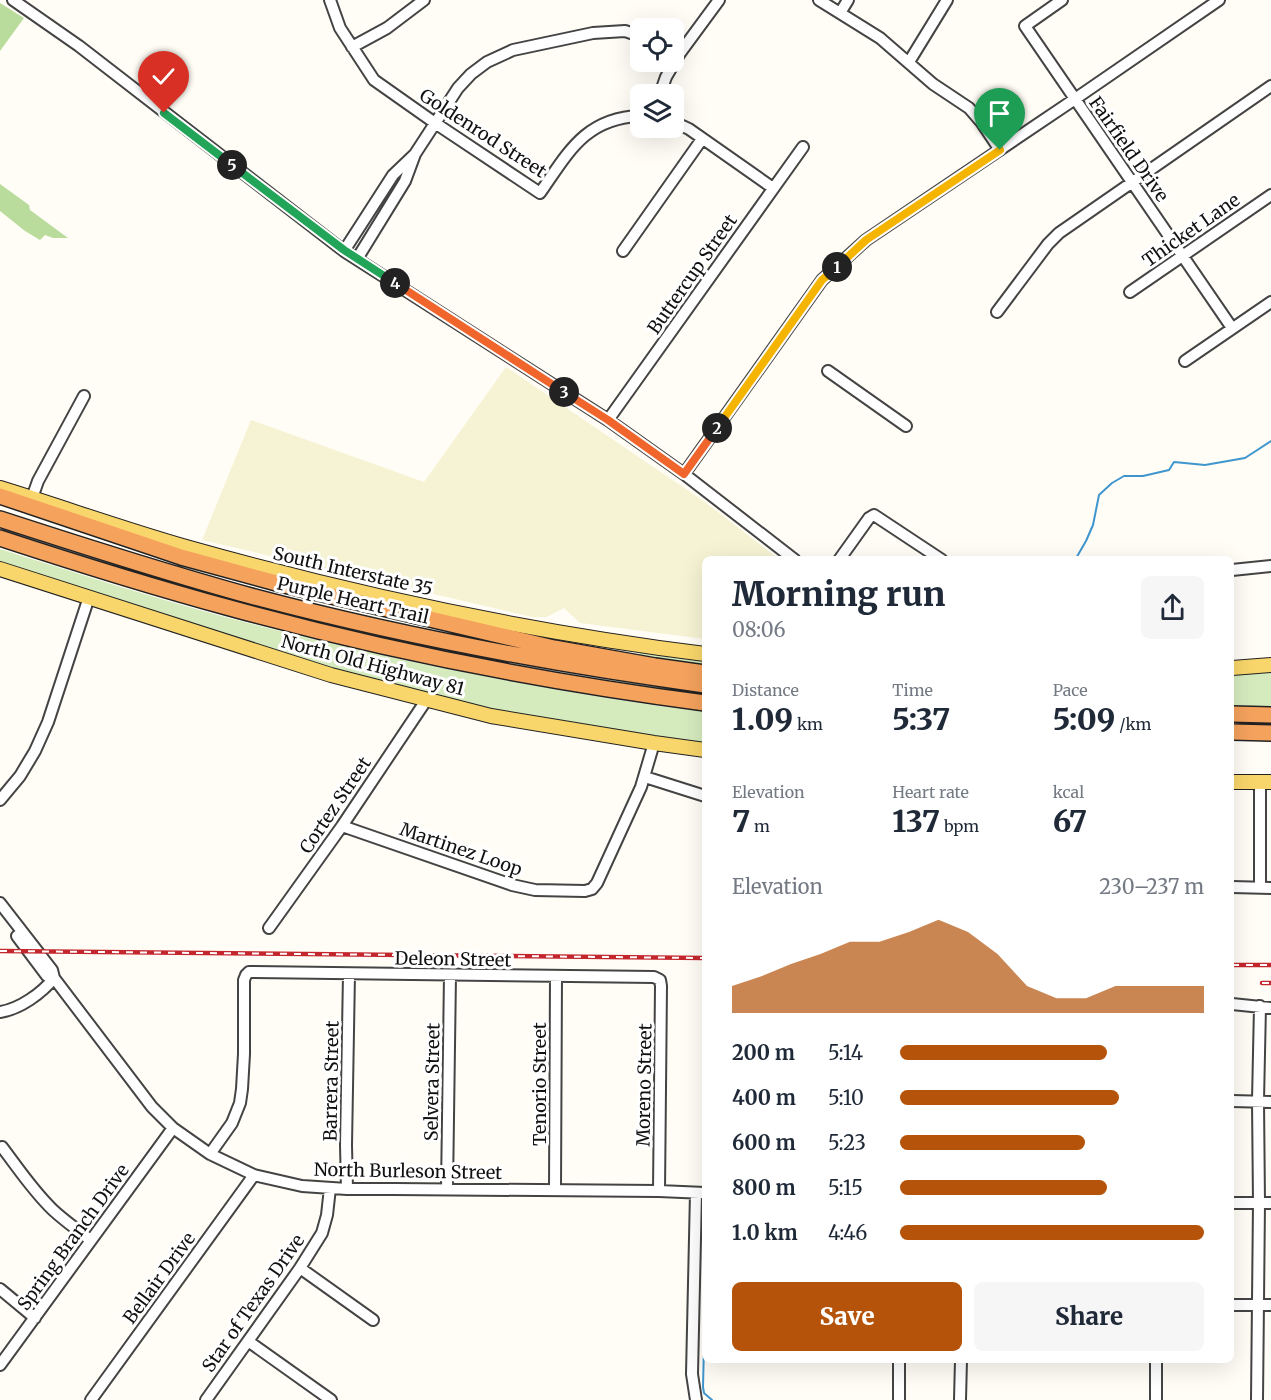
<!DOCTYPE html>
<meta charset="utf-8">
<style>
:root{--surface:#fff;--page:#f6f6f7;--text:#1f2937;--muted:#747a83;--accent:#b45309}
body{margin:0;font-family:Merriweather,serif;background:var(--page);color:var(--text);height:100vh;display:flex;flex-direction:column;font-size:22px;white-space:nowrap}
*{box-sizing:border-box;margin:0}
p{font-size:20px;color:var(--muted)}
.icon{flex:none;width:33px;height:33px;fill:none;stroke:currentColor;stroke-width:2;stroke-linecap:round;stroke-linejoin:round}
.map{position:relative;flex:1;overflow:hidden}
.sheet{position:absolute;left:702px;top:556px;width:532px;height:807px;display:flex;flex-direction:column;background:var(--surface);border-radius:9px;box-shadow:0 6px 24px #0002}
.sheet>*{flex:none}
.buttons{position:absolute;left:630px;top:18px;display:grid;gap:12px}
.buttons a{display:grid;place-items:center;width:54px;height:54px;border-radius:9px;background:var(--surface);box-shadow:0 6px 24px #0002;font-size:30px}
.pin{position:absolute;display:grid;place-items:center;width:51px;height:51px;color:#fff;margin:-62px -26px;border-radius:50% 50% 50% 0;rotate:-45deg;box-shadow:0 0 6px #0007}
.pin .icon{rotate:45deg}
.km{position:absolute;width:30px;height:30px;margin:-15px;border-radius:50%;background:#222;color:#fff;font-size:16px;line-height:30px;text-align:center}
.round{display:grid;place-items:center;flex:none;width:63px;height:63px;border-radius:9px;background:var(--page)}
.head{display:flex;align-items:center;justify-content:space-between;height:102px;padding:0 30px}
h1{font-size:33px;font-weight:800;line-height:45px}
.stats{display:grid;grid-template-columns:repeat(3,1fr);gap:9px;height:102px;padding:6px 30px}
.stats div{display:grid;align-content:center}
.stats b{font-size:30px;font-weight:800}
.stats small{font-size:16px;font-weight:400}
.stats p{font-size:16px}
.chart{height:168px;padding:12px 30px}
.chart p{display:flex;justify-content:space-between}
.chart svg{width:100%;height:108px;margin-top:6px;fill:var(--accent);opacity:.7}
.primary-button{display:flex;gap:12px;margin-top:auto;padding:12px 30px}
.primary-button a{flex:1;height:69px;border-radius:9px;background:var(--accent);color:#fff;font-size:24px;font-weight:800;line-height:69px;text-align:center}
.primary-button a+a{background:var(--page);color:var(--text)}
ul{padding:0 30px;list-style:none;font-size:20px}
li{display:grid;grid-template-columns:96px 72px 1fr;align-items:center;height:45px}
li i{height:15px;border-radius:8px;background:var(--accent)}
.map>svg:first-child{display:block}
</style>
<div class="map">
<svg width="1271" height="1400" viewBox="0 0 1271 1400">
<rect width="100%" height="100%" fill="#fffdf5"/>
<path fill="#f6f3d4" d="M506,367L705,502L779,559L705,560V639L580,623L564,608L547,617H532L202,540L251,420L424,482Z"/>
<path fill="#d5ebbd" d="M0,549C73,572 147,596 221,616C381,658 541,691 705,712V743C657,737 608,731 560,723C513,715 465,702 418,691C372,679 327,668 283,651L281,654L0,563Z
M640,652L705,659V668L639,656Z
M1271,673V706H1232V675Z"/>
<path fill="#b9dc9c" d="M0,3L24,18L0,51Z
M0,184L29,205L30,210L68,238H53L45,235L40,240L25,231L0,211Z"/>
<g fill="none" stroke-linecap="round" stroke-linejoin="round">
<path stroke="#3f96cf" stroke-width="2" d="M1075,560L1086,541L1093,525L1099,495L1112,483L1124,476H1143L1169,470L1174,462L1205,465L1245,458L1271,441
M705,967V969
M705,995L703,1060L705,1081
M705,1140V1153
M705,1334V1329
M704,1344L703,1387L704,1393L712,1400"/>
<defs>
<path id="minor" d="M13,0L79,46L344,251L608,420L684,474L795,560
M330,0L340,28L374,80L435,123L540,193C568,153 585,118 640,116
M819,0L880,38L933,84L969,108L982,123L1000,150
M1062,0L1025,26L1232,328
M840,13L848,0
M352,47L387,28L424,0
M909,62L947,0
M660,94L666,77L680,53L719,0
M674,122L689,129L773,188
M344,251L393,175L415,154
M623,251L702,139
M357,259L405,181L415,154L458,88L471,74L487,62L513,50L593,33L625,31L640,36
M1130,292L1271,195
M997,312L1048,244L1059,233L1271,86
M1185,361L1271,302
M828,371L906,426
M608,420L803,147
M684,474L822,280L866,240L1075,99L1219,0
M32,498L38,481L84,396
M839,560L869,518L874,515L942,560
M1232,570L1271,566
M645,777L705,796
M0,800L20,776L35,751L48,722L89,597
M342,826L512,885L535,890L585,891L592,889L597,883L641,787L654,743
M1232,887L1271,888
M1260,887V782
M0,903L52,970L54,978L152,1107L173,1128L210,1154L254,1175L302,1186L347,1189H394L659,1191L705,1193
M269,928L342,826L427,699
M17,936L47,976L54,978
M1232,1004L1271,1008
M0,1012C20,1009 42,993 54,978
M1232,1101L1271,1102
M2,1147C18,1168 33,1191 53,1210C65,1221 78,1230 90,1240
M210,1154L232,1123L240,1103L242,1089L244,1054V980L246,975L249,972L654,977L660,980L661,986L659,1191
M347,1189L346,1145L349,974
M447,1189L450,975
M555,1190L556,977
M696,1193L692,1374L696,1400
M1232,1203H1271
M300,1268L373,1320
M0,1289L35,1318
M1232,1305H1271
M248,1341L331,1400
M1156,1360V1400
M0,1365L173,1128
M91,1400L254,1175
M206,1400L300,1268L322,1233L327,1215L330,1188
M899,1400V1360
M960,1400L961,1360
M1257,1400L1259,1203L1258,1101L1260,1006"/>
<path id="major" d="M0,488C62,507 123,529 186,547C356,595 529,632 705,654
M0,569L331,675L491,716L654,743L705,750
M1232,668L1271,665
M1232,782H1271"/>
<path id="highway" d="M0,496L181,557L280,584L554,648L655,666L705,673
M0,519C83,546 167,573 251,596C401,636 552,664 705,685
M0,538C76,563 153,587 230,608C386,651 545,682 705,703
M1232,714L1271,715
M1232,732L1271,733"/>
</defs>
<use href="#minor" stroke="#444" stroke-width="14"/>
<use href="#major" stroke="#222" stroke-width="16"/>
<use href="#highway" stroke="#222" stroke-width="18"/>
<use href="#minor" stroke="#fff" stroke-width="10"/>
<use href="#major" stroke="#f9d66b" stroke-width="14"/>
<use href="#highway" stroke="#f5a25d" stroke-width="15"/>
<defs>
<path id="rail" d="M0,951L705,958
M1232,965H1271
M1262,983H1271"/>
</defs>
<use href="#rail" stroke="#c4262e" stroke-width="4.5"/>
<use href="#rail" stroke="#fff" stroke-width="2" stroke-dasharray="7" stroke-linecap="butt"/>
</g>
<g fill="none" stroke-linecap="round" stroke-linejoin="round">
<defs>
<path id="split-1" d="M837,267L866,240L1000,150"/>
<path id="split-2" d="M717,428L822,280L837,267"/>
<path id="split-3" d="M564,392L608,420L684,474L717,428"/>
<path id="split-4" d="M395,283L564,392"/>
<path id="split-5" d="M232,165L344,250L395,283"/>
<path id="split-6" d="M164,113L232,165"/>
</defs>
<use href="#split-1" stroke="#fff" stroke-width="12"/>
<use href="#split-2" stroke="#fff" stroke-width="12"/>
<use href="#split-3" stroke="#fff" stroke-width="12"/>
<use href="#split-4" stroke="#fff" stroke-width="12"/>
<use href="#split-5" stroke="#fff" stroke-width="12"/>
<use href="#split-6" stroke="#fff" stroke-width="12"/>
<use href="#split-1" stroke="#f5b400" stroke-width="8"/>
<use href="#split-2" stroke="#f5b400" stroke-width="8"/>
<use href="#split-3" stroke="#f0652b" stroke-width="8"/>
<use href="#split-4" stroke="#f0652b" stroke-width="8"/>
<use href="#split-5" stroke="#22a559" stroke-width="8"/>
<use href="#split-6" stroke="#22a559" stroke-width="8"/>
</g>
<g text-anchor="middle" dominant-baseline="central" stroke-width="6" stroke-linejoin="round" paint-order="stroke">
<g font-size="18" fill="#111" stroke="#fff">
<text transform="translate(483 133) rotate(33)">Goldenrod Street</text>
<text transform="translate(1129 149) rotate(55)">Fairfield Drive</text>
<text transform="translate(1191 230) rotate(-35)">Thicket Lane</text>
<text transform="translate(692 274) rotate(-55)">Buttercup Street</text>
<text transform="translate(353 571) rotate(13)">South Interstate 35</text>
<text transform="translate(353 600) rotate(13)">Purple Heart Trail</text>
<text transform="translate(373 665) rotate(15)">North Old Highway 81</text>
<text transform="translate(335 805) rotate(-56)">Cortez Street</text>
<text transform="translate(461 849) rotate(19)">Martinez Loop</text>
<text transform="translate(453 959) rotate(1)">Deleon Street</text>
<text transform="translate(331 1081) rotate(-89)">Barrera Street</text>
<text transform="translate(432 1082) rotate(-89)">Selvera Street</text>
<text transform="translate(539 1084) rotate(-90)">Tenorio Street</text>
<text transform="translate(644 1085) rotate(-89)">Moreno Street</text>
<text transform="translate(408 1171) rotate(1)">North Burleson Street</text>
<text transform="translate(73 1237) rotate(-54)">Spring Branch Drive</text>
<text transform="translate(159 1278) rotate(-54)">Bellair Drive</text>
<text transform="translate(253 1303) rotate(-55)">Star of Texas Drive</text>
</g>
</g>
</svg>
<div class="buttons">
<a><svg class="icon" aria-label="locate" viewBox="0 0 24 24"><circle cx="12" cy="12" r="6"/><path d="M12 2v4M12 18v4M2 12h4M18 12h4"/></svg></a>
<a><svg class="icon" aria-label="layers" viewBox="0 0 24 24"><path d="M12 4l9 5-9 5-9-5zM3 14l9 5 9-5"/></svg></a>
</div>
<div class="pin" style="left:1000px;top:150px;background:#1e9e55"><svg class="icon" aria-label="arrive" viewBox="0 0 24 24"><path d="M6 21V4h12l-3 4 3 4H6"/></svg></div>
<div class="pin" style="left:164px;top:113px;background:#d93025"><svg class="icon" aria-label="check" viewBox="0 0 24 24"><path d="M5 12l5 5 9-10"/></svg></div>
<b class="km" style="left:837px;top:267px">1</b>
<b class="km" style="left:717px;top:428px">2</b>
<b class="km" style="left:564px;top:392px">3</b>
<b class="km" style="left:395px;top:283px">4</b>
<b class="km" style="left:232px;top:165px">5</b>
<section class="sheet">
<div class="head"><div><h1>Morning run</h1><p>08:06</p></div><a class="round"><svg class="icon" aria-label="share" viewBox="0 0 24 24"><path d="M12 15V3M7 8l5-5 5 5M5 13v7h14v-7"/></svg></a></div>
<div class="stats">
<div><p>Distance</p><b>1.09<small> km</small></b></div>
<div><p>Time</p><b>5:37</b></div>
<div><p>Pace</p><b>5:09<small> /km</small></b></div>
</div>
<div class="stats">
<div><p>Elevation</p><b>7<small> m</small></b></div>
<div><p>Heart rate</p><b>137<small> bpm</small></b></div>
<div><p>kcal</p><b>67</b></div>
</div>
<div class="chart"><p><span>Elevation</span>230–237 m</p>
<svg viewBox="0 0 160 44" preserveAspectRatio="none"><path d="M0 44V33L10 29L20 24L30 20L40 15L50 15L60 11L70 6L80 11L90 20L100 33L110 38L120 38L130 33L140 33L150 33L160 33V44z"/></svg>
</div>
<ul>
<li><b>200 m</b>5:14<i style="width:68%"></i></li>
<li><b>400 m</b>5:10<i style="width:72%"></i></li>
<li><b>600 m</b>5:23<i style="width:61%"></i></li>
<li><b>800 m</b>5:15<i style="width:68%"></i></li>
<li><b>1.0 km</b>4:46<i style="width:100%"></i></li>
</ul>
<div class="primary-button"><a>Save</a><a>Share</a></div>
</section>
</div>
